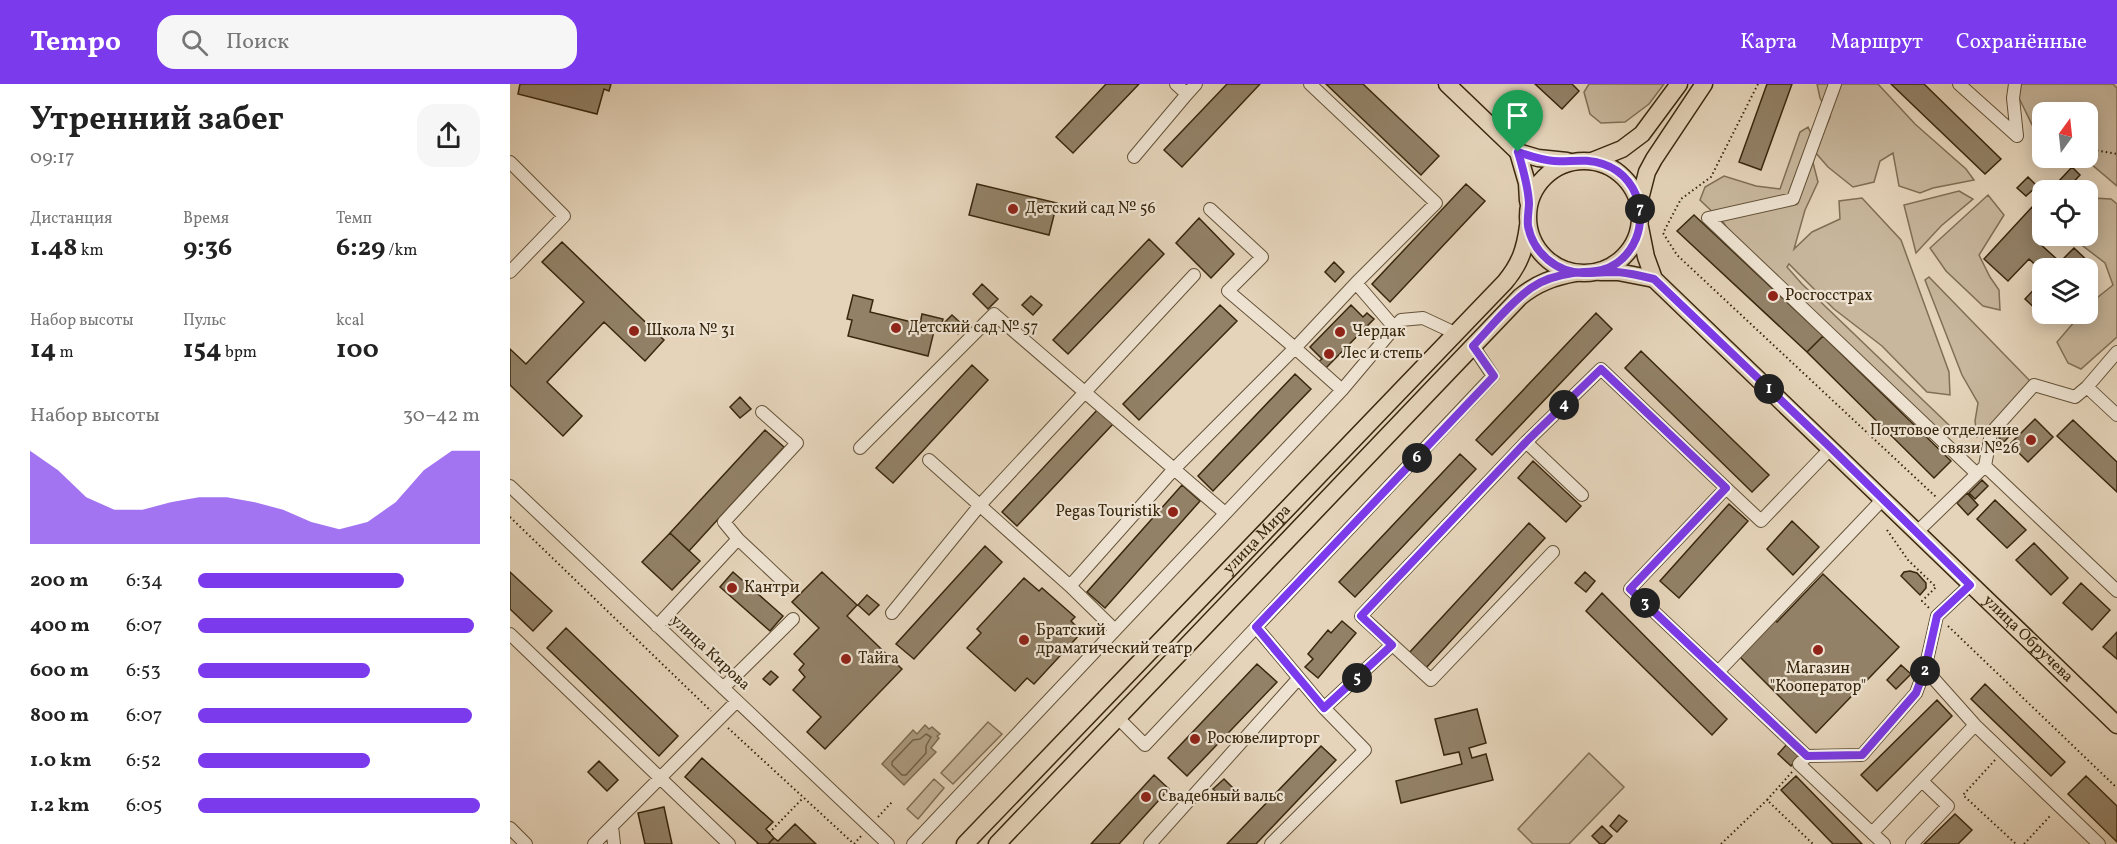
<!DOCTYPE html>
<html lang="ru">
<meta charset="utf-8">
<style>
:root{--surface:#fff;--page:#f6f6f6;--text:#222;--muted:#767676;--accent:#7c3aed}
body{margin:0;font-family:Vollkorn,serif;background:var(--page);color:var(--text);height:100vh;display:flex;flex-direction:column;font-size:22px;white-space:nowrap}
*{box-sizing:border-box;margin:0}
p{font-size:20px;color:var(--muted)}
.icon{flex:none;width:33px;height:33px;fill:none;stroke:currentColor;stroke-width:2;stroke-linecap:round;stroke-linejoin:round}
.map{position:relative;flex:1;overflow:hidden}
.side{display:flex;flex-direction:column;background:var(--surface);width:510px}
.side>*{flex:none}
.needle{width:39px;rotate:15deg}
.controls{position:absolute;left:1522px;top:18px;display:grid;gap:12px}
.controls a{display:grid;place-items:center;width:66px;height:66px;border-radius:12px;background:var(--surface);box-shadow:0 3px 15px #0003;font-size:30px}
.pin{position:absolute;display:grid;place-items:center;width:51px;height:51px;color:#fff;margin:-62px -26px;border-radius:50% 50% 50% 0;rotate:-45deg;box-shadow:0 0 6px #0007}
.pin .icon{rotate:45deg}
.km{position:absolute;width:30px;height:30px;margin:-15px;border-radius:50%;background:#222;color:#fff;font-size:16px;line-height:30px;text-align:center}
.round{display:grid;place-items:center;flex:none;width:63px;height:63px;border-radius:18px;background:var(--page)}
.overview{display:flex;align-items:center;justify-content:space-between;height:102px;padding:0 30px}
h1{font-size:33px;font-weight:700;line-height:45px}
.stats{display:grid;grid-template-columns:repeat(3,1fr);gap:9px;height:102px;padding:6px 30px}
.stats div{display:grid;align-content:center}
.stats b{font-size:26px;font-weight:700}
.stats small{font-size:16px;font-weight:400}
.stats p{font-size:16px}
.chart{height:168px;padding:12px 30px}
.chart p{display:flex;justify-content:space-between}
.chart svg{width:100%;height:108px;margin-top:6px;fill:var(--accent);opacity:.7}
ul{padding:0 30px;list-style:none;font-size:20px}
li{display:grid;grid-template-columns:96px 72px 1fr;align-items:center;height:45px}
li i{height:15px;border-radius:8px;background:var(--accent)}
header{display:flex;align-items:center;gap:36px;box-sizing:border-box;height:84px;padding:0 30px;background:var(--accent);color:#fff}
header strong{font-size:28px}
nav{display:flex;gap:33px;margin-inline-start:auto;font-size:21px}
.search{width:420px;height:54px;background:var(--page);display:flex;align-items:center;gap:15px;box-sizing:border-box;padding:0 21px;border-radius:18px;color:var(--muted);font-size:22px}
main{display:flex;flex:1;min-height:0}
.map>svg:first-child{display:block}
</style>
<header>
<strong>Tempo</strong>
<div class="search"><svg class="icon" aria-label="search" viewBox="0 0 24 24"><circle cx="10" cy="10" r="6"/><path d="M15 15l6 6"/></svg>Поиск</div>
<nav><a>Карта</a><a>Маршрут</a><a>Сохранённые</a></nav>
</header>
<main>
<section class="side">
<div class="overview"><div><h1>Утренний забег</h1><p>09:17</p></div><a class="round"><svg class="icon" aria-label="share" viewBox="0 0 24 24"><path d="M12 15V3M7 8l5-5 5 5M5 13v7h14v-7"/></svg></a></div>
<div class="stats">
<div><p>Дистанция</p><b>1.48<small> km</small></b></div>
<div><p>Время</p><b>9:36</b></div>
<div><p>Темп</p><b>6:29<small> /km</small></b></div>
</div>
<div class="stats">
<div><p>Набор высоты</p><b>14<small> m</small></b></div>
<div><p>Пульс</p><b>154<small> bpm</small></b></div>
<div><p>kcal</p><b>100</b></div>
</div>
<div class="chart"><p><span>Набор высоты</span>30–42 m</p>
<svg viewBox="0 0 160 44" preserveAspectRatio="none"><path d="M0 44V6L10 14L20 25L30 30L40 30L50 27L60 25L70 25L80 27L90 30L100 35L110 38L120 35L130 27L140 14L150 6L160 6V44z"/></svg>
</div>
<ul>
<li><b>200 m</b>6:34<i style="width:73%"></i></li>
<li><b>400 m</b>6:07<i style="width:98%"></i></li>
<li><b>600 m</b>6:53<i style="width:61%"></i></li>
<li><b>800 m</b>6:07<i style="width:97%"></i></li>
<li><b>1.0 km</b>6:52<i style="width:61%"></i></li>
<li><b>1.2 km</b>6:05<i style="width:100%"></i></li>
</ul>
</section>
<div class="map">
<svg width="1607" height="760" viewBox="0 0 1607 760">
<rect width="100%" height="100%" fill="#e5d4ba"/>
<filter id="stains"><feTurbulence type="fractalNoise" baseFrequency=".00333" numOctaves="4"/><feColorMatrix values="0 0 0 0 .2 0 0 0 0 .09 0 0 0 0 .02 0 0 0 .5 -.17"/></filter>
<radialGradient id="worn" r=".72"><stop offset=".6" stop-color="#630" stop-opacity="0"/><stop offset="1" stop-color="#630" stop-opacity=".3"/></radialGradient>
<path fill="#c8b79d" stroke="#806f55" stroke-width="1.5" d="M1079,0H1154L1139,20L1115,38L1091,39L1080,30L1074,8Z
M1307,0H1368L1405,40L1456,85L1464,96L1423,104L1410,109L1389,102L1383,69L1370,77L1364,98L1343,103L1318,83L1305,68L1320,33L1310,14Z
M1511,0H1603L1607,4V102L1574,74H1578V28H1533V57L1531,59L1508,12Z
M1298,43L1302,52L1301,71L1308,98L1295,126L1284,165L1302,148L1330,135L1329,117L1352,114L1391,156L1439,288L1440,311L1417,308L1372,262L1324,225L1279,180L1277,183L1292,200L1441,343L1426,357L1230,162L1213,138L1190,116L1195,103L1214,92L1246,102L1270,105L1290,48Z
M1449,107L1463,115L1431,142L1406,169L1394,121Z
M1478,111L1494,131L1469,171L1480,193L1489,206L1490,226L1473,222L1436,187L1420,164Z
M1582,114L1601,115L1607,120V253L1571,285L1558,279L1547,258L1571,230H1578V221L1603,201L1595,179L1560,152H1578V115Z
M1419,193L1522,299L1487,339L1467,353L1465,337L1468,319L1452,291L1415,196Z
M478,638L492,650L443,700L431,689Z
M1079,669L1114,703L1059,760H1023L1008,745Z
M424,695L434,704L408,735L397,725Z"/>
<path fill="#ab997f" stroke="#7d6b51" stroke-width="1.5" d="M415,641L419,645L422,643L430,650L427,652L429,654L421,664L426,668L394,701L372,680L403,646L407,650Z"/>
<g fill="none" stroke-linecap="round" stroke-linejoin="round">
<path stroke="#726046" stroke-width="1.5" d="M416,650L421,653L416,662V669L396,691H392L382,681V678L403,656L410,655Z"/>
</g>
<path fill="#928167" stroke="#39270d" stroke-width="1.5" d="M10,0H101L99,7L94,5L87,30L8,10Z
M596,0H629L563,69L546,53Z
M717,0H750L672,83L654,66Z
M816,0H853L929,72L911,91Z
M1025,0H1062L1069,7L1052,25Z
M1257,0H1282L1251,86L1229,78Z
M1381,0H1414L1491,75L1475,90Z
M1562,83L1570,91L1556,106L1548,98Z
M1518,93L1527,102L1516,112L1507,104Z
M467,100L547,119L539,151L459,131Z
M956,100L975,117L880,218L862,200Z
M1522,123L1533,133V152H1535L1528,158L1550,178L1564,164L1583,182L1578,188V184H1533V188L1519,175L1498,197L1474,175Z
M1184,131L1313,252L1297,268L1167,147Z
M689,134L724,170L701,194L666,159Z
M639,155L654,170L558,270L543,256Z
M52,158L154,256L135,277L94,238L37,298L72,332L53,352L0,301V265L16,280L74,218L32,178Z
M824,178L834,188L825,198L815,188Z
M1533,196V230H1540L1535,234L1515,215Z
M472,200L488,215L478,225L463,210Z
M343,211L363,216L360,228L410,240L412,230L433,235L430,248L424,247L418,272L338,252L342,236L337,235Z
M521,212L532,221L523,231L512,221Z
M710,221L727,237L629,336L613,320Z
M841,221L853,233L857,229L864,235L815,285L808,278L812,275L800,263Z
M1086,229L1102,245L982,371L966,356Z
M442,231L455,243L448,250L435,238Z
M1313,252L1441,377L1424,394L1297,268Z
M1131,267L1259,391L1242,408L1115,284Z
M462,281L478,296L383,399L366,384Z
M785,290L801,305L703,407L688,392Z
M230,313L241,325L230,334L220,323Z
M588,325L603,340L507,442L492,428Z
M1525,335L1543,353L1518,378L1500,360Z
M1563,336L1607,378V408L1547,352Z
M1494,340L1503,348L1494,358L1489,354L1493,350L1489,345Z
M255,346L274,363L179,467L160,449Z
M950,370L966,385L845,513L829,498Z
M1023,377L1071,422L1056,438L1008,394Z
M1472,396L1478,402L1465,415L1459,409Z
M672,401L690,417L595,524L577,508Z
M1457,409L1468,421L1458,431L1447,419Z
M1485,416L1516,446L1497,464L1467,435Z
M1219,420L1238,437L1169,514L1150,497Z
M1282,437L1309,463L1283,491L1257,465Z
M1019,439L1035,454L916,584L899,569Z
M160,449L190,477L162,506L132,478Z
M1524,459L1558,494L1541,511L1506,476Z
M475,462L492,478L404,575L386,560Z
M1400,487L1407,489L1416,499V504L1410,511L1391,492L1394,488Z
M0,488L42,527L23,547L0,525Z
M223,488L273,532L260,547L210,503Z
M312,488L347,521L337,532L392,585L315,665L297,648L311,633L283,606L295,593L289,586L294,580L284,570L309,544L282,518Z
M1075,488L1085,497L1076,508L1065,499Z
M1313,490L1389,563L1306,649L1227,570L1262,534L1267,538Z
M514,494L529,507L532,504L565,533L561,537L572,548L524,600L517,594L505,607L457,564L471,549L467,545Z
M1571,499L1600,526L1582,546L1553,519Z
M1092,509L1217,635L1202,651L1076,527Z
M357,511L369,521L359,531L348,521Z
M832,537L846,549L808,594L795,583L803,575L798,570L818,546L821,549Z
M56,544L168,652L149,672L37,564Z
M1607,548V575L1593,563Z
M747,580L767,598L677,692L658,674Z
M1391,581L1401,590L1386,605L1377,596Z
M261,587L268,593L260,601L253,595Z
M1475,600L1555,678L1541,692L1461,615Z
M1427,616L1442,632L1367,707L1351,691Z
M967,625L976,659L959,664L962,674L976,670L983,696L891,719L886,697L952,680L949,668L934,671L925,635Z
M1278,659L1291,671L1281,682L1268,670Z
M811,662L826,676L746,760H717Z
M192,674L263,738L256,745L264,754L258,760H249L175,693Z
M89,677L108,696L97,707L78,688Z
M644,691L659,705L609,760H581Z
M1286,692L1352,760H1323L1271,706Z
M1576,692L1607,722V758L1558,710Z
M714,695L723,704L712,714L703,705Z
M154,723L162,760H135L128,729Z
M1445,730L1462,746L1448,760H1414Z
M1109,731L1117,737L1107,748L1100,742Z
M285,740L306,760H258L264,754L268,757Z
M1092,742L1102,752L1094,760H1090L1082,752Z"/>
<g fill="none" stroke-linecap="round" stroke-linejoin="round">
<defs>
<path id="minor" d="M666,0L677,10L686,0
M800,0L926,119L846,199L884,243
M1449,0L1507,52L1503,14L1505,0
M624,73L677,10
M0,78L54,132L0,188
M1198,134L1466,389
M1198,134L1283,115L1325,0
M1577,303L1607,331
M832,306L785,264L846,199
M1016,358L851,532L921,596L1043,468
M350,364L484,230L715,429
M419,376L560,502
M1475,382L1607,507
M0,402L378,760
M1072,411L1016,358L1091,285L1216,404
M1373,415L1208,588L1297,672L1289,680L1362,749L1465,641
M1407,448L1475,382L1481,349L1524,301L1565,313L1577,303L1607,268
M228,455L279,503
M1460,501L1427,532L1415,585L1465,641L1589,760
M382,529L470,421L684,191
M147,542L228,455L214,438L287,359L252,328
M746,543L814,624
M605,546L560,502L664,385L785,264L718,207L752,173L700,125
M0,550L219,760
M1208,588L1120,505L1216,404L1251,437L1321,364
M213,604L283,535
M608,634L635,661L983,292L963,262
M1297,672L1352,671L1406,609L1415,585
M102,742L104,760
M0,744L16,760
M1362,749L1374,760
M84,760L227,617
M403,760L832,306L891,236L913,234L945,249
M640,760L788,595
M761,760L855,666L814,624L882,561
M1402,760L1438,722L1412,697"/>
<g id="major">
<path d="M937,0L1008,68L1028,74L1057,77"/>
<path d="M1008,68L1017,99L1018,117"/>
<circle cx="1074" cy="133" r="56"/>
<path d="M1082,77L1112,65L1132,50L1169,0"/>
<path d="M1129,119L1137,88L1144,75L1194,0"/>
<path id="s1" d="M1130,143L1136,173L1144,195L1607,641"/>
<path d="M1090,188H1108L1144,195"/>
<path id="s2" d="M455,760L995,198C1010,180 1015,165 1018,142"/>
<path d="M487,760L1010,213C1027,199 1044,193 1066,189"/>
</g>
</defs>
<use href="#minor" stroke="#645238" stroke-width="14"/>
<use href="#major" stroke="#39270d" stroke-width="19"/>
<path stroke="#39270d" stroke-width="2" stroke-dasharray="1.5 3" stroke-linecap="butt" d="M1248,0L1201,93L1171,115L1153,149L1167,171L1426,413
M1578,65L1607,70
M0,433L201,627
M1377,446L1398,476L1426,503L1412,517L1419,524
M1438,542L1607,704
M218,644L344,760
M1485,676L1453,711L1506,760
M1282,688L1257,716L1303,760
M368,733L382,718
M259,749L293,714
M247,760L248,759
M344,760L352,751
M1211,760L1257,716
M1514,760L1541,731"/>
<use href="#minor" stroke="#eee3d2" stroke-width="12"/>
<use href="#major" stroke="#e5d4ba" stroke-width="16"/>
</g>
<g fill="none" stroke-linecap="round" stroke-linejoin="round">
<defs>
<path id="route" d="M1008,68C1013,85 1018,101 1019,119C1019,126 1017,134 1018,142C1023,169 1047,189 1074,189C1085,189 1096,188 1107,188C1119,189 1132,192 1144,195L1321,364L1460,501L1427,532L1415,585L1406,609L1352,671L1297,672L1120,505L1216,404L1091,285L1016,358L851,532L882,561L814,624L746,543L984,292L963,262C981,243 999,220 1021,204C1032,196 1049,191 1063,189C1079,187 1093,189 1107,179C1143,153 1136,94 1093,80C1077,74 1060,78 1044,77C1031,76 1020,72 1008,68"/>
</defs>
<use href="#route" stroke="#fff" stroke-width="12"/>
<use href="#route" stroke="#7c3aed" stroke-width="8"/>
</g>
<g fill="#8f2418" stroke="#eee3d2" stroke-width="2">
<circle cx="503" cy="125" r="6"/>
<circle cx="1263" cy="212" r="6"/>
<circle cx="386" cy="244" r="6"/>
<circle cx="124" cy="247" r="6"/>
<circle cx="830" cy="248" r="6"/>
<circle cx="819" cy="270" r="6"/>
<circle cx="1521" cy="356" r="6"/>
<circle cx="663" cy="428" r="6"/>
<circle cx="222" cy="504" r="6"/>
<circle cx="514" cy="556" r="6"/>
<circle cx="1308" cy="566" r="6"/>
<circle cx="336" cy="575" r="6"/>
<circle cx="685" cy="655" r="6"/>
<circle cx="636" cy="713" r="6"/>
</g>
<g text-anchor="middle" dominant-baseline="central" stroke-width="4.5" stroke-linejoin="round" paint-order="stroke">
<g font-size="16" fill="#39270d" stroke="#eee3d2" text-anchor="start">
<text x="515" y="125">Детский сад № 56</text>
<text x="1275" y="212">Росгосстрах</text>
<text x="398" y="244">Детский сад № 57</text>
<text x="136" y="247">Школа № 31</text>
<text x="842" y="248">Чердак</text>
<text x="831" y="270">Лес и степь</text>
<text x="1509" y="347" text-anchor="end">Почтовое отделение<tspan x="1509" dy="18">связи №26</tspan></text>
<text x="651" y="428" text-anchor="end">Pegas Touristik</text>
<text x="234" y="504">Кантри</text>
<text x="526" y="547">Братский<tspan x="526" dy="18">драматический театр</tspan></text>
<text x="348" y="575">Тайга</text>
<text x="1308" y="585" text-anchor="middle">Магазин<tspan x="1308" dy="18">"Кооператор"</tspan></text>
<text x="697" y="655">Росювелирторг</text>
<text x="648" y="713">Свадебный вальс</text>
</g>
<g font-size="16" fill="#39270d" stroke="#eee3d2">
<text stroke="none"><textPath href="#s2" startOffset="422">улица Мира</textPath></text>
<text stroke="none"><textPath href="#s1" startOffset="573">улица Обручева</textPath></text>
<text transform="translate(200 569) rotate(43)">улица Кирова</text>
</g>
</g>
<rect width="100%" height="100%" filter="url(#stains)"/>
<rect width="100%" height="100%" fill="url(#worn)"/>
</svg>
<div class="controls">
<a><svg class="needle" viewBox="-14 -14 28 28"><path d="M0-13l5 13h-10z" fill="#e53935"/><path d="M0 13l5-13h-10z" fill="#767676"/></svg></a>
<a><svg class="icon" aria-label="locate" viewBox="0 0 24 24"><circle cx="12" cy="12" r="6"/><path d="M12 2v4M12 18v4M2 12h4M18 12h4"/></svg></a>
<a><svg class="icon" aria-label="layers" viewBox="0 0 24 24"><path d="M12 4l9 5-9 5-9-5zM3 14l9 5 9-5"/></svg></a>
</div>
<div class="pin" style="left:1008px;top:68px;background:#1e9e55"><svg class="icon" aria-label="arrive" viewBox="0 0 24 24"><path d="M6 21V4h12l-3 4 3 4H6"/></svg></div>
<b class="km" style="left:1259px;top:305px">1</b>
<b class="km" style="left:1415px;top:587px">2</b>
<b class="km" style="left:1135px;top:519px">3</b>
<b class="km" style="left:1054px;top:321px">4</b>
<b class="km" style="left:847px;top:594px">5</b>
<b class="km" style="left:907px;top:374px">6</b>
<b class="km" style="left:1130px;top:125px">7</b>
</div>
</main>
